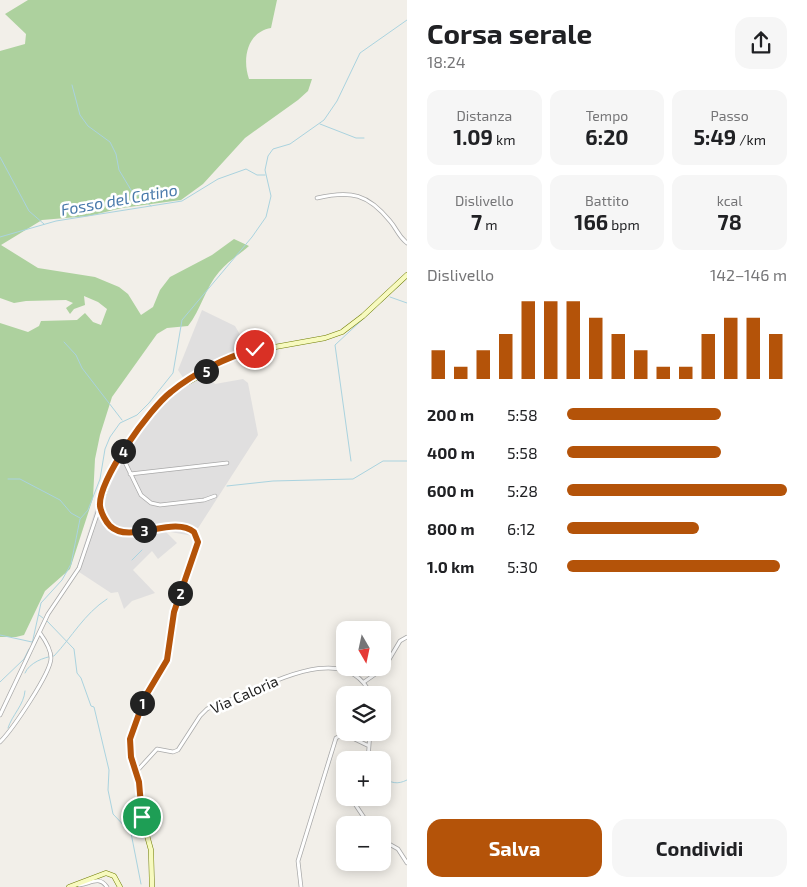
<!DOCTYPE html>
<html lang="it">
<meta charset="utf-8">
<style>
:root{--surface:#fff;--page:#f6f6f6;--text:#202124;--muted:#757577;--accent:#b45309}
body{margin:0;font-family:"Exo 2",sans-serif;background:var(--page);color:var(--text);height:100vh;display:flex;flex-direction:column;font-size:19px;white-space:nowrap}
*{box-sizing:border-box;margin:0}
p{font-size:16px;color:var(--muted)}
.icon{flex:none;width:28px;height:28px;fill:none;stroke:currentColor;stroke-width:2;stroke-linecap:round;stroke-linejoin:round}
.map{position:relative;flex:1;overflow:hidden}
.sheet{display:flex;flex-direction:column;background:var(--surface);width:400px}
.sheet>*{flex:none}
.needle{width:32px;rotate:171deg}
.buttons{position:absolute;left:336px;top:621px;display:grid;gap:10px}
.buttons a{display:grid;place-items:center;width:55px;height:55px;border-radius:10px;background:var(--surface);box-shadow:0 2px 12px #0003;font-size:25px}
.pin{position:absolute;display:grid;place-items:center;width:42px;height:42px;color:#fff;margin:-21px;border:2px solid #fff;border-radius:50%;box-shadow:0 1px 5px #0007}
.km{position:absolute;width:25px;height:25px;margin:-12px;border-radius:50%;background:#222;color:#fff;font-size:14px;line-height:25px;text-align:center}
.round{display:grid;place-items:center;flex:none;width:52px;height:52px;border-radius:15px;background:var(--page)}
.head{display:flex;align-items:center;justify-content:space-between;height:85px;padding:0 20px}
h1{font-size:28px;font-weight:700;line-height:38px}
.figures{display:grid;grid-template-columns:repeat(3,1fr);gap:8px;height:85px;padding:5px 20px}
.figures div{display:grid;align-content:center;border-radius:12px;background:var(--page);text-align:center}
.figures b{font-size:21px;font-weight:700}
.figures small{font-size:14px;font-weight:400}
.figures p{font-size:14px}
.chart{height:140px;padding:10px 20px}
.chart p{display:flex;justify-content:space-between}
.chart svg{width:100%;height:90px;margin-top:5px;stroke:var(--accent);stroke-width:6}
.primary-button{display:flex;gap:10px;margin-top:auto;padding:10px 20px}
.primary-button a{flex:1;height:58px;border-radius:15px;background:var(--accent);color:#fff;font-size:20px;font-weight:700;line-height:58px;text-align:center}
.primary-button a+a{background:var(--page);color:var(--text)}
ul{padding:0 20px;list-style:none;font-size:16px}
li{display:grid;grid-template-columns:80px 60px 1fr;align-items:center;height:38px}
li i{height:12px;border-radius:6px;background:var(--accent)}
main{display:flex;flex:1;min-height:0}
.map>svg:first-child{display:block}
</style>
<main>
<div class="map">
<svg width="407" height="887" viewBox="0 0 407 887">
<rect width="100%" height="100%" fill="#f2efe9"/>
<path fill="#e0dfdf" d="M202,310L235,326L252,355L212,370V381L215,384L243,379L248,383L258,435L193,536L165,531L177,543L158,559L152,551L133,570L155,593L132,601L124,609L118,592L111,593L76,570L107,473L122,444L139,421L165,394L184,379L178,370Z"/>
<path fill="#add19e" d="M28,0H277L271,28C247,32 242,59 249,79H312L308,91L298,100L245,138L203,184L181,200L122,208L89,216L42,220L1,245L38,268L95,277L119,287L128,294L141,315L153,307L160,290L170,277L212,255L234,239L249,246C240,254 227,262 219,272C205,288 201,310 188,326L167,328L157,334L112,397L100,435L95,459L93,498L70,569L45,591L24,635L16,637H0V323L28,332L39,326L41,321L77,320L85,313L93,322L101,325L107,309L98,302L84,296L85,305L74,309L70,314L66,308L73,303L66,300L26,301L14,303L0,298V51L25,44L26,34L5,14Z"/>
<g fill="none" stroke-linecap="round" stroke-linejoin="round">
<path stroke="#aad3df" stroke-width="1" d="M72,85L80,115L88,126L110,142L116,154L119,170L131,190L151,206
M320,124L356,138H364
M0,157L29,211L44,224
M0,237L56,221L182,201L218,179L246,169L257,175H265
M390,297L407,303
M64,342L76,355L82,368L122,420
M351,461L335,345L407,278
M8,479H20L60,500L71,513L80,518
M227,486L273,481L353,479L383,461H407
M132,560L142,550
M39,615L43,618
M47,621L74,649L77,673L81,678L91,706L94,707L109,770L108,790L113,814L131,833L141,884
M0,635L32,642
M32,644L41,603L62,580L71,564L80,519L88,510L100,479L105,449L110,437L120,423L137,415L149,403L173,373L182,320L252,237L266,217L271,196L265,170L268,156L273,149L290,144L324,120L337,101L360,53L407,20
M25,673C29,663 44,657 54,656C72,637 84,614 107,599
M0,682L24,659L29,649
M8,728C12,715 24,705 25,691
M382,777C391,783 397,785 407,780"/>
<defs>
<path id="minor" d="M317,198C351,190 368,194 390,221C397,229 398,236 407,243
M122,456L141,495L151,503L160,505L204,500L215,496
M130,474L227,463
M364,682L384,668L400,641L407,637
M0,715L48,614L79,568L100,506
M0,742C12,730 51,673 51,658C51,649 45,640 40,633
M368,760L370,732
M136,772L157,749L173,752L178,750L200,716L207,709C218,703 232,700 243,695C280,679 348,643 371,695
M351,798L369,825
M382,840L398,849L407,863
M79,885C90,884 99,875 107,887
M301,887L298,861L336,738L344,734L369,746"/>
<path id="secondary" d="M69,887L106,873L114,876L120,887
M152,887L151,850L140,810L139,782L131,757L130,739L145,697L167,660L174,612L198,542L194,532C174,515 136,541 112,528L105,520L100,505L109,478L139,427L172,391L229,359L247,352L325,338L342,332L363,316L407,275"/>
</defs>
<use href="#minor" stroke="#a9a9a9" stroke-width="4.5"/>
<use href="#secondary" stroke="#707d05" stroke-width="5.5"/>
<use href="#minor" stroke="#fff" stroke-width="3"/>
<use href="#secondary" stroke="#f7fabf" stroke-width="4.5"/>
</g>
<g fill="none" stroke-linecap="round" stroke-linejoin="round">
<defs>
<path id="route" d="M142,817L139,782L131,757L130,739L145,697L167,660L174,612L198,542L194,532C173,515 130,545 110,526C106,522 101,513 100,506C98,480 150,408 171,392C194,373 227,357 255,349"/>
</defs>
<use href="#route" stroke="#fff" stroke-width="10"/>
<use href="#route" stroke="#b45309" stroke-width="6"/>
</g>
<g text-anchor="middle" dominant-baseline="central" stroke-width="5" stroke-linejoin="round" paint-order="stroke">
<g font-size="15" fill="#222" stroke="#fff">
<text transform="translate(244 694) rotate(-24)">Via Caloria</text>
</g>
<g font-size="16" font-style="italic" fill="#4a7aab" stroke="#fff">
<text transform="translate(119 199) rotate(-10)">Fosso del Catino</text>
</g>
</g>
</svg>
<div class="buttons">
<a><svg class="needle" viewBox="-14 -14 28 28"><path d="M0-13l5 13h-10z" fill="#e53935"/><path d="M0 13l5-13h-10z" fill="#757577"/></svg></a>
<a><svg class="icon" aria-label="layers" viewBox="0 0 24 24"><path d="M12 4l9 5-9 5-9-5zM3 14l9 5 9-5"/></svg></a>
<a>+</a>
<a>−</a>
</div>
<div class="pin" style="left:142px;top:817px;background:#1e9e55"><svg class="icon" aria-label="arrive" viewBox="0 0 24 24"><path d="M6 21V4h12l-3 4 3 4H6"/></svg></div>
<div class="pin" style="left:255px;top:349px;background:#d93025"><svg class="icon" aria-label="check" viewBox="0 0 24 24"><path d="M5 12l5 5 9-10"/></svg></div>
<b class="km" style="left:142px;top:703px">1</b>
<b class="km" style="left:180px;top:593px">2</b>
<b class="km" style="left:144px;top:530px">3</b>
<b class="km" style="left:123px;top:451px">4</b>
<b class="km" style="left:206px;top:371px">5</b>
</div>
<section class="sheet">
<div class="head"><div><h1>Corsa serale</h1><p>18:24</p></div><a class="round"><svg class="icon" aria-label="share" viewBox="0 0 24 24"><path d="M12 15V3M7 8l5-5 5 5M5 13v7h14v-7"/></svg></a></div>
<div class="figures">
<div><p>Distanza</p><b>1.09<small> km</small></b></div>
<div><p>Tempo</p><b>6:20</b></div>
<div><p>Passo</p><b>5:49<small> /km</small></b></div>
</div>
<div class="figures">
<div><p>Dislivello</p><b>7<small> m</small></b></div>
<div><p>Battito</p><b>166<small> bpm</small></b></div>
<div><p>kcal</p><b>78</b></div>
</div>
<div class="chart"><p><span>Dislivello</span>142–146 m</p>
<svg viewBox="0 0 160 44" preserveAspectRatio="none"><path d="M5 44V30M15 44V38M25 44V30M35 44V22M45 44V6M55 44V6M65 44V6M75 44V14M85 44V22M95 44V30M105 44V38M115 44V38M125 44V22M135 44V14M145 44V14M155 44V22"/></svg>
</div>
<ul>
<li><b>200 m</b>5:58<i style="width:70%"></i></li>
<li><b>400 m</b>5:58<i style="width:70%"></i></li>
<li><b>600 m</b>5:28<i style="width:100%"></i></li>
<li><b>800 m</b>6:12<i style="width:60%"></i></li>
<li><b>1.0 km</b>5:30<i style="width:97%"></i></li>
</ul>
<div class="primary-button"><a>Salva</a><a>Condividi</a></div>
</section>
</main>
